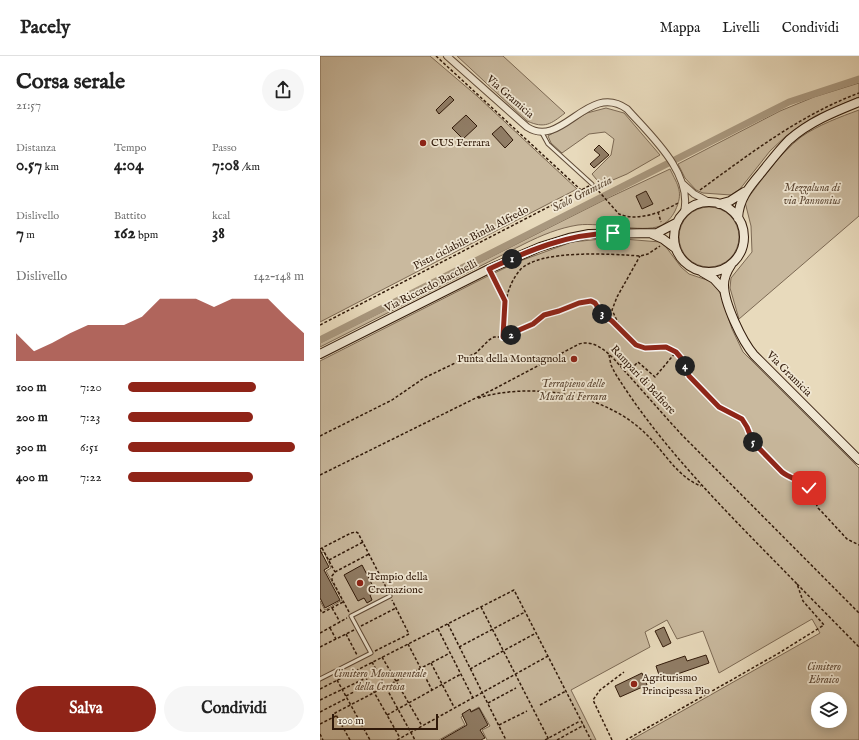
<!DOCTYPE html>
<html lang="it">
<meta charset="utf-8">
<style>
:root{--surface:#fff;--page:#f6f6f6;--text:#222;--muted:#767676;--line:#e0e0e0;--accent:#8f2418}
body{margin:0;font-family:"IM FELL English",serif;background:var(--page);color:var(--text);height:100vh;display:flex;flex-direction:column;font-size:15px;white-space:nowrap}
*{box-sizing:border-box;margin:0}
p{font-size:13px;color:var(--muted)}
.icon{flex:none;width:22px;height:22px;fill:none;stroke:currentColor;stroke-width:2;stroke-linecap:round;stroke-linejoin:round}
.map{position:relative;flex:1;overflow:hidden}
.details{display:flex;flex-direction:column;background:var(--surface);width:320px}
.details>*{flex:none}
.fabs{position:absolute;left:491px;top:636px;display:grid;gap:8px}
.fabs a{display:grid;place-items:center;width:36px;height:36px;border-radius:50%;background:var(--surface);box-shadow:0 2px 10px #0003;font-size:20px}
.scale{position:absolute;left:12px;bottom:10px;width:106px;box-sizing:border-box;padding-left:4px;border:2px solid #301909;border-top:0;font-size:11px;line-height:14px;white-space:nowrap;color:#301909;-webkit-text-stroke:3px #f0e7d3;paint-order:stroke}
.pin{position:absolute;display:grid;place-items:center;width:34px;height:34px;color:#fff;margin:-17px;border-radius:8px;box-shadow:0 2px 6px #0006}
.km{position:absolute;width:20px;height:20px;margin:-10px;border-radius:50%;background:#222;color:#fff;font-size:11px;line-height:20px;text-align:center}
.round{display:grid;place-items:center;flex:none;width:42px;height:42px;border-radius:21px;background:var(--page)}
.headline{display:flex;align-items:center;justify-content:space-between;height:68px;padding:0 16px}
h1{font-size:22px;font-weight:800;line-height:30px}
.stats{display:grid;grid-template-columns:repeat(3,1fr);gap:6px;height:68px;padding:4px 16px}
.stats div{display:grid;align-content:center}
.stats b{font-size:17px;font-weight:800}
.stats small{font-size:11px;font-weight:400}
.stats p{font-size:11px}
.chart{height:112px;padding:8px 16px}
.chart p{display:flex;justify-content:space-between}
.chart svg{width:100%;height:72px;margin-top:4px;fill:var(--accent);opacity:.7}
.primary-button{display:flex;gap:8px;margin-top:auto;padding:8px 16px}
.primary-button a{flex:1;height:46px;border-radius:24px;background:var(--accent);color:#fff;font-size:16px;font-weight:800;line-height:46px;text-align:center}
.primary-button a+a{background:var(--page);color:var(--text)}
ul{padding:0 16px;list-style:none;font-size:13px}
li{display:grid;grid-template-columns:64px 48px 1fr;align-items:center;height:30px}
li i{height:10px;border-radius:5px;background:var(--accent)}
header{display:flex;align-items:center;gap:24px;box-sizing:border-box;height:56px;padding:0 20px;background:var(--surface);border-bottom:1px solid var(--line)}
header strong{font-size:19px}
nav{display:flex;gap:22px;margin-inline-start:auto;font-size:14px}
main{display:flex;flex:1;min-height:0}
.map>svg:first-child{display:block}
</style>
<header>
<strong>Pacely</strong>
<nav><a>Mappa</a><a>Livelli</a><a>Condividi</a></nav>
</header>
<main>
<section class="details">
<div class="headline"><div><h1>Corsa serale</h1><p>21:57</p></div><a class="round"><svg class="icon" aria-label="share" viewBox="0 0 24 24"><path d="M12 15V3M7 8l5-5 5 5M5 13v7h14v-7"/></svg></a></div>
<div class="stats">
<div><p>Distanza</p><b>0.57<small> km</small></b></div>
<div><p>Tempo</p><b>4:04</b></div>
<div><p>Passo</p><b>7:08<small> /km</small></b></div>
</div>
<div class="stats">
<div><p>Dislivello</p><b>7<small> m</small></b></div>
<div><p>Battito</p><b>162<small> bpm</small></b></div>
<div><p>kcal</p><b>38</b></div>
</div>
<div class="chart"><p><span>Dislivello</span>142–148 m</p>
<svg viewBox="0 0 160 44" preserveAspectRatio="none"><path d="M0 44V27L10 38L20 33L30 27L40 22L50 22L60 22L70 17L80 6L90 6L100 6L110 11L120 6L130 6L140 6L150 17L160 27V44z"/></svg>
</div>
<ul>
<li><b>100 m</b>7:20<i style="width:73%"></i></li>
<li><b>200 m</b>7:23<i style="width:71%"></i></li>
<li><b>300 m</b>6:51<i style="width:95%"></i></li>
<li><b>400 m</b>7:22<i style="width:71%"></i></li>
</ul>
<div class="primary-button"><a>Salva</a><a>Condividi</a></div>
</section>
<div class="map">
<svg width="539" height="684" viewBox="0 0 539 684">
<rect width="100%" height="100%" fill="#e8dabc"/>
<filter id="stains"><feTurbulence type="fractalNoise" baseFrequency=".005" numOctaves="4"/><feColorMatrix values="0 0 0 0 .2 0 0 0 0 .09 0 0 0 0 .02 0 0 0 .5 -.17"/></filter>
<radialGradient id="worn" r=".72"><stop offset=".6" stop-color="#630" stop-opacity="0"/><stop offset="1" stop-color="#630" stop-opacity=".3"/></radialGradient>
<path fill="#c9b99e" stroke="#7c6954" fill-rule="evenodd" d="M0,0H110L157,40L257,133L0,266Z
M137,0H183L245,57C231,68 225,73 207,65Z
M539,27V41L495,60L466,80L450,95L420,133L411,139L383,137L376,134L365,122L358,108L460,55L494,41Z
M286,52L304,57L340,99L307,118L281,129L272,118L291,99L294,83L285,76L269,78L242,97L231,87L228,80L267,57Z
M539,54V160L419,263L410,232L411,222L432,196L431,170L425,146C441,125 459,98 481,81C498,69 520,61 539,54Z
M350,113C358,130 364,136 355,155C352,161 347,167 340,170C322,177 280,166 258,169C239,172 222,179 204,188L0,291V287L286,143Z
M359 181a30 30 0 1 1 60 0a30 30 0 1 1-60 0Z
M291,182L340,186L346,191L361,211L369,218L390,225L397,232L400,237L412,273L423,296L539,412V684H311L500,577L492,563L399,617L383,575L357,583L347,564L325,576L330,591L251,634L276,684H167L162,674L170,670L159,651L141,661L145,669L119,684H0V545L5,554L22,544L6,515L11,512L4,496L0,498V305L166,221L200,205L252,186ZM498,643H520V665H498Z"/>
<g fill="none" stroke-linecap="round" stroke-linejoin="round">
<path stroke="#a9987f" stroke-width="7" d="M0,284L469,46L539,23"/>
</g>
<path fill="#907d66" stroke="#301909" d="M130,40L134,44L119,58L116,54Z
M146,59L157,70L143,83L132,72Z
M181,70L193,84L185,92L172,78Z
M279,89L289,99L274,112L270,108L280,99L274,94Z
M326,135L333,148L322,153L316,140Z
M0,494L9,511L4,514L20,544L5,552L0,542Z
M42,509L56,536L50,539L52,544L47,547L44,542L38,545L24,519Z
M344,571L351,587L343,591L335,575Z
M386,599L389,607L346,622L344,617L339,619L336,610L365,600L367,605Z
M322,617L327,629L300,641L295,630Z
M159,652L168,669L160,674L165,682L161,684H121L147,669L142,658L150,653L151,656Z"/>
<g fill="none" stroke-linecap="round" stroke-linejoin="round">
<defs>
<path id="lane" d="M222,77L228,88L272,128
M0,623L51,597L31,560L70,540"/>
<path id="street" d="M127,0L207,71C242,94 268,25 307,53C330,79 373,117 364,156
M363,128L374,138L389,146"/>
<path id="secondary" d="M354 181a35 35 0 1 1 70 0a35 35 0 1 1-70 0Z
M399,148L410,145L424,136
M418,162C419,143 429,131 441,117C450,106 459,94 469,84C489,66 514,56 539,46
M332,178L343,183L355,192
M411,209C407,215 404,221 404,229C404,247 422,285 434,299L539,404
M382,216L394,223L404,234
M0,298L169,213L220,191L249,182L269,178L337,177L356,167"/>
</defs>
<use href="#lane" stroke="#5e4936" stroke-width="5"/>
<use href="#street" stroke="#5e4936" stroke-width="8"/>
<use href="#secondary" stroke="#301909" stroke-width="10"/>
<path stroke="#301909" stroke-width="1.5" stroke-dasharray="3 2" stroke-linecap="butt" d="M116,0L262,135
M275,131L299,158C318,166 342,156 358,147
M380,134C431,97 480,59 539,37
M338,156L341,166
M172,220L185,245
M0,269L269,130
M301,273L292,254L297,241L320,200
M183,281C184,257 184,233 200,214C219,193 293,198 320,200L328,198L340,190
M289,299L291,309L295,317C344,396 412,461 477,528L483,545L504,569L459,597L306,684
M300,309L307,304L313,311L318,306L335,321L356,296
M158,342C212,326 285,337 326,378C344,395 357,421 381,430
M0,380L72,344L104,322L156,297L169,284L174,281H186L213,268L224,259L239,255L259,247L271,245L275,247L282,258L292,265L316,289L325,292L346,291L356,296L363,303L369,320L399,351L422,363L427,371L433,386L462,416L467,420L482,426L489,432L498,452L502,456L527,483L539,489
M0,419L176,332L259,288C273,284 284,293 294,303L360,377L539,557
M2,492L15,516
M0,493L31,477L36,476L38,477L68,535
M9,504L43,486
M477,528L539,591
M161,551L229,684
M12,552L20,566
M0,553L2,557L23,546
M29,556L12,524V520L15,516L49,498
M128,568L186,684
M41,570L76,552
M10,572L16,583
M118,573L153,642
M0,577L27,562
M26,578L37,599
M88,588L112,634
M0,591L34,574
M139,591L205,556
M55,595L89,578L72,544
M62,601L102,670
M52,606L95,684
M111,607L134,651
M150,613L216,577
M17,624L50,684
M0,633L194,534L271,684
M26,640L49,628
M0,644L46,622L80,682
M168,647L196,632
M220,649L246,635
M0,656L27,642
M67,659L141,618
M0,668L16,660
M179,669L207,655
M0,678L3,684
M30,684L15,657L130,597
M77,684L228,600
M225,684L260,665
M237,684L264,669
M292,684L273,644L280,634L304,616"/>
<use href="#lane" stroke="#f0e7d3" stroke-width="3"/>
<use href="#street" stroke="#f0e7d3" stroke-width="6"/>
<use href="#secondary" stroke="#f0e7d3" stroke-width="8"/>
</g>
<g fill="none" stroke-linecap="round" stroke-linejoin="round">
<defs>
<path id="route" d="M293,177C247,178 210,194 169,213L185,245L183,281L213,268L224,259L239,255L259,247L271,245L275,247L282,258L292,265L316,289L325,292L346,291L356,296L362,303L369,320L399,351L422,363L427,371L433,386L462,416C471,423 481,424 489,432"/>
</defs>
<use href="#route" stroke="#fff" stroke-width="8"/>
<use href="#route" stroke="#8f2418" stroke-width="5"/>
</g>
<g fill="#8f2418" stroke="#f0e7d3" stroke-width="1.5">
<circle cx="103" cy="87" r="4"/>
<circle cx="254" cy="303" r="4"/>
<circle cx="40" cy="527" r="4"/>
<circle cx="314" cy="628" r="4"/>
</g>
<g text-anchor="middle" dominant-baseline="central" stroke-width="3.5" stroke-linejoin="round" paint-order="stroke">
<g font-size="11" fill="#301909" stroke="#f0e7d3">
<text transform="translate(190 41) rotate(41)">Via Gramicia</text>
<text transform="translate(151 182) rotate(-27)">Pista ciclabile Binda Alfredo</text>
<text transform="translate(111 230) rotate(-27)">Via Riccardo Bacchelli</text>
<text transform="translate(469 318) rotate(45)">Via Gramicia</text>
<text transform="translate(323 324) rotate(47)">Rampari di Belfiore</text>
</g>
<g font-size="11" fill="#301909" stroke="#f0e7d3" text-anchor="start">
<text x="111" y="87">CUS Ferrara</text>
<text x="246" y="303" text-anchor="end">Punta della Montagnola</text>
<text x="48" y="521">Tempio della<tspan x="48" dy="13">Cremazione</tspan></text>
<text x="322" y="622">Agriturismo<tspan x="322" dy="13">Principessa Pio</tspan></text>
</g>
<g font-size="11" font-style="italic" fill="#5e4936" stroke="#f0e7d3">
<text x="492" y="132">Mezzaluna di<tspan x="492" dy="13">via Pannonius</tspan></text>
<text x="253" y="328">Terrapieno delle<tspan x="253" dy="13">Mura di Ferrara</tspan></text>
<text x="504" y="611">Cimitero<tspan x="504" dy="13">Ebraico</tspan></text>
<text x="60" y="618">Cimitero Monumentale<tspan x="60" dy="13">della Certosa</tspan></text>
</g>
<g font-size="12" font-style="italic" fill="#604c38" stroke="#f0e7d3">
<text transform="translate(262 138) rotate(-27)">Scolo Gramicia</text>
</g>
</g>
<rect width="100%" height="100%" filter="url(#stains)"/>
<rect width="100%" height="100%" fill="url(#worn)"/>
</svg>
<div class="fabs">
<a><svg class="icon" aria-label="layers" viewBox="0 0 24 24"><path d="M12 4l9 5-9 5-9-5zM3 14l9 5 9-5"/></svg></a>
</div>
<div class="scale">100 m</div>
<div class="pin" style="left:293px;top:177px;background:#1e9e55"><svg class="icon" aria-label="arrive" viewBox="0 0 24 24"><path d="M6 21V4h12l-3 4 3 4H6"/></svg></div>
<div class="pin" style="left:489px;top:432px;background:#d93025"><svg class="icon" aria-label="check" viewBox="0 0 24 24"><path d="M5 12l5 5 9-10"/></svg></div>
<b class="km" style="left:192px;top:203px">1</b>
<b class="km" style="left:191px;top:279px">2</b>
<b class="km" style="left:282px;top:258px">3</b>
<b class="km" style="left:365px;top:310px">4</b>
<b class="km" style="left:433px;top:386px">5</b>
</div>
</main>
